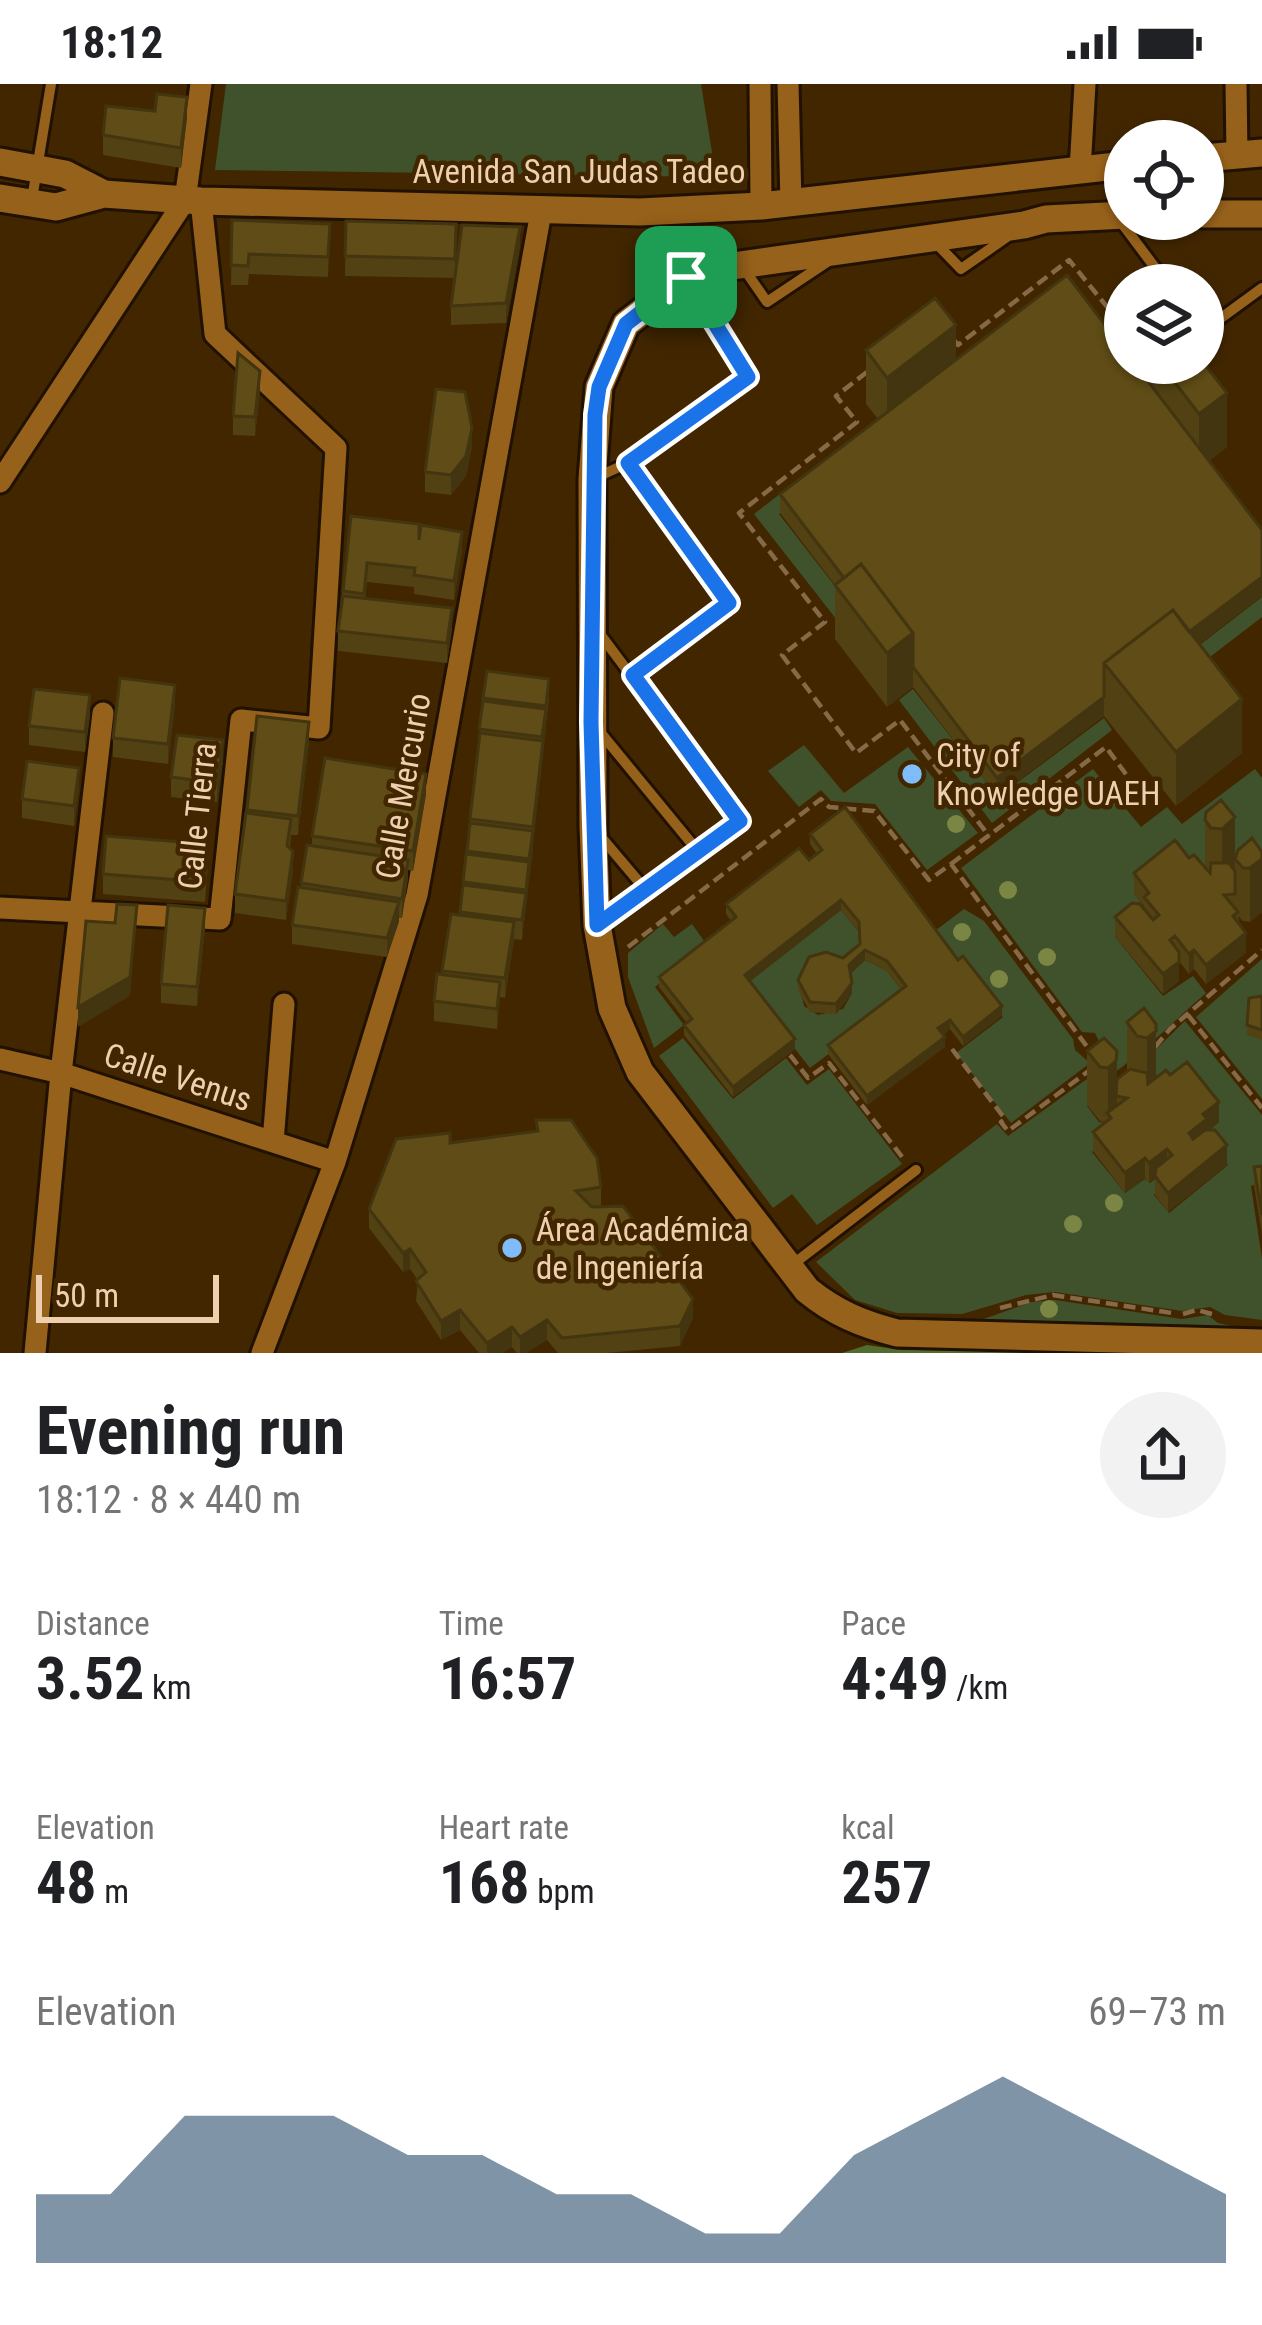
<!DOCTYPE html>
<meta charset="utf-8">
<style>
:root{--surface:#fff;--page:#f2f2f2;--text:#202124;--muted:#757577;--accent:#4b6784}
body{margin:0;font-family:"Roboto Condensed",sans-serif;background:var(--page);color:var(--text);height:100vh;display:flex;flex-direction:column;font-size:45px;white-space:nowrap}
*{box-sizing:border-box;margin:0}
p{font-size:39px;color:var(--muted)}
.icon{flex:none;width:66px;height:66px;fill:none;stroke:currentColor;stroke-width:2;stroke-linecap:round;stroke-linejoin:round}
.map{position:relative;height:1269px;overflow:hidden}
.drawer{display:flex;flex-direction:column;background:var(--surface);flex:1}
.drawer>*{flex:none}
.controls{position:absolute;left:1104px;top:36px;display:grid;gap:24px}
.controls a{display:grid;place-items:center;width:120px;height:120px;border-radius:50%;background:var(--surface);box-shadow:0 3px 9px #0004;font-size:60px}
.scale{position:absolute;left:36px;bottom:30px;width:183px;box-sizing:border-box;padding-left:12px;border:6px solid #eed0b1;border-top:0;font-size:33px;line-height:42px;white-space:nowrap;color:#eed0b1;-webkit-text-stroke:9px #412600;paint-order:stroke}
.pin{position:absolute;display:grid;place-items:center;width:102px;height:102px;color:#fff;margin:-51px;border-radius:24px;box-shadow:0 6px 18px #0006}
.round{display:grid;place-items:center;flex:none;width:126px;height:126px;border-radius:63px;background:var(--page)}
.head{display:flex;align-items:center;justify-content:space-between;height:204px;padding:0 36px}
h1{font-size:66px;font-weight:700;line-height:90px}
.metrics{display:grid;grid-template-columns:repeat(3,1fr);gap:18px;height:204px;padding:12px 36px}
.metrics div{display:grid;align-content:center}
.metrics b{font-size:60px;font-weight:700}
.metrics small{font-size:33px;font-weight:400}
.metrics p{font-size:33px}
.chart{height:336px;padding:24px 36px}
.chart p{display:flex;justify-content:space-between}
.chart svg{width:100%;height:216px;margin-top:12px;fill:var(--accent);opacity:.7}
.status{display:flex;justify-content:space-between;align-items:center;height:84px;padding:0 60px;background:var(--surface);direction:ltr}
.status svg{height:33px;fill:currentColor}
.map>svg:first-child{display:block}
</style>
<div class="status"><b>18:12</b><svg viewBox="0 0 49 12"><path d="M0 12V9h3v3zM5 12V6h3v6zM10 12V3h3v9zM15 12V0h3v12zM26 1h20v11H26zM47 4h2v5h-2z"/></svg></div>
<div class="map">
<svg width="1262" height="1269" viewBox="0 0 1262 1269">
<rect width="100%" height="100%" fill="#412600"/>
<path fill="#40522b" d="M226,0H701L716,93L215,86Z
M874,338L883,349L779,430L859,533L844,545L754,430Z
M1262,513V533L1193,586L1184,573Z
M913,605L998,713L1104,634L1112,646L992,739L899,616Z
M804,661L844,709L908,663L978,749L927,786L875,720L831,717L821,706L799,723L768,687Z
M1093,685L1141,743L1167,723L1182,740L1255,685L1262,694V779L1236,786L1222,770L1205,782L1204,790L1175,776L1134,809L1148,828L1115,853L1163,912L1193,892L1206,909C1175,936 1148,964 1114,989L1095,949L1082,948L961,784Z
M964,825L984,837L1073,955L1075,966L1090,979L1011,1039L956,969L1003,933L963,880L958,883L932,849Z
M841,826L859,848L860,870L799,897L804,922L818,931L843,925L852,909L849,891L865,876L887,887L906,912L810,984L745,901Z
M663,840L674,853L692,840L707,861L655,903L684,941L654,964L628,893V869Z
M1262,875V1015L1196,933Z
M1185,937L1262,1031V1098L1251,1102L1262,1175V1236L1225,1231L1210,1223L1182,1227L1055,1208L1026,1211L962,1230L897,1229L855,1216L816,1178L997,1040L1008,1052L1098,987L1101,1009L1087,1022L1099,1038L1108,1039L1110,1053L1092,1068L1125,1109L1145,1095L1150,1099L1167,1086L1154,1111L1169,1129L1228,1081L1205,1050L1219,1038L1188,997L1158,993L1145,976Z
M683,954L733,1015L786,974L807,1001L829,985L902,1080L817,1141L792,1110L773,1124L659,972Z
M1055,1216L1182,1235L1208,1231L1218,1239L1237,1243L978,1237L1031,1218Z"/>
<path fill="#516c2e" d="M867,1261L902,1266L1164,1269H842Z"/>
<g fill="none" stroke-linecap="round" stroke-linejoin="round">
<defs>
<path id="service" d="M32,115L51,0
M1118,134L1168,201
M933,156L961,185L1007,153
M742,182L767,218L830,176
M1194,201H1196
M1203,210L1221,234L1262,204
M628,379L729,519L633,591
M595,394L628,379L748,293L688,195
M600,648L697,766
M601,753L645,805
M599,839L740,737L600,550
M792,1181L916,1086"/>
<path id="minor" d="M760,0L761,122
M788,0L791,119
M1236,0L1237,71
M1080,86L1085,0
M0,398L185,116L201,0
M0,824L220,835L241,636L319,644L336,364L215,250L201,117
M0,975L61,989L335,1078
M273,1058L284,920
M35,1269L61,989L103,629
M262,1269L335,1078L417,811L541,128"/>
<path id="tertiary" d="M1203,74L1262,69
M0,78L65,90L104,110
M0,114L56,123L104,110L201,117L640,128L761,122L1125,81
M1203,130H1262
M1125,131L1046,135L1024,141L711,185L687,193L626,240L599,303L592,395L593,743L597,841L612,924L640,988L807,1206C835,1229 862,1240 897,1249L1262,1259"/>
</defs>
<use href="#service" stroke="#211100" stroke-width="16"/>
<use href="#minor" stroke="#211100" stroke-width="27"/>
<use href="#tertiary" stroke="#211100" stroke-width="33"/>
<path stroke="#866946" stroke-width="4.5" stroke-dasharray="12 6" stroke-linecap="butt" d="M953,255L958,261L1069,176L1125,245
M867,288L836,312L857,338L739,429L825,538L782,571L856,669L900,636L989,752
M951,780L1106,663L1150,723
M628,863L821,715L829,723L874,727L929,796L951,780L1091,968
M1188,931L1262,1024
M1155,963L1170,945L1262,866
M952,965L1005,1035L1001,1038L1008,1047L1090,986
M790,971L808,994L829,979L903,1074
M1000,1224L1053,1211L1172,1229
M1183,1230L1197,1226L1212,1230"/>
<use href="#service" stroke="#96611a" stroke-width="10"/>
<use href="#minor" stroke="#96611a" stroke-width="21"/>
<use href="#tertiary" stroke="#96611a" stroke-width="27"/>
</g>
<g fill="#7c8644">
<circle cx="917" cy="689" r="9"/>
<circle cx="956" cy="740" r="9"/>
<circle cx="1008" cy="806" r="9"/>
<circle cx="962" cy="848" r="9"/>
<circle cx="1047" cy="873" r="9"/>
<circle cx="999" cy="895" r="9"/>
<circle cx="1114" cy="1119" r="9"/>
<circle cx="1073" cy="1140" r="9"/>
<circle cx="1049" cy="1225" r="9"/>
</g>
<path fill="#524113" d="M155,27L187,33L181,84L103,71V51Z
M232,136L330,140L328,193L249,190L248,201H231Z
M346,137L456,140L455,194L345,192Z
M520,162L506,239L451,241V222Z
M866,266L1148,297V279H1203L1227,363L1209,377L1262,446V512L1199,560L1242,669L1176,722L1104,632L997,713L913,603L887,623L835,555V501L780,429V410L878,335L866,320Z
M260,306L255,352L233,351V332Z
M472,363L466,392L451,411L425,408V388Z
M351,432L419,456L462,467L454,516L414,510V503L367,498L365,515L452,544L447,579L338,567V547Z
M487,587L549,614L522,856L514,855L505,914L500,913L497,945L434,937V917L442,891L451,830L460,831Z
M175,621L168,680L113,673V654Z
M90,631L85,668L29,661V642Z
M257,632L309,657L298,751H291L290,764L293,787L286,836L235,829V810L247,729Z
M223,676L217,718L171,713V693Z
M79,704L74,742L22,734V715Z
M426,710L413,787L408,786L402,834H399L387,873L292,860V841L301,803L307,761L312,762V752Z
M1221,716L1235,787V775L1262,768V828L1250,838L1243,837L1238,832L1246,869L1206,900L1194,885L1189,890L1179,877V897L1163,910L1115,853V833L1144,826V822L1134,809V789L1189,774L1205,783V736Z
M810,750L958,876L1002,932L963,962L950,945L943,951L945,963L867,1021L828,970V961L901,905L887,887L865,876L850,890L852,909L836,930L810,928L798,906V896L843,874L859,860V848L841,826L749,897L795,965L733,1013L684,951V941L687,939L659,903V893L731,837L726,830V820L809,776L817,770L810,760Z
M208,780L205,818L103,810V790Z
M205,844L197,922L161,919V900Z
M1262,912V956L1247,951V941Z
M1144,924L1156,994L1219,1038L1209,1046L1227,1081L1168,1128L1155,1111V1094L1149,1099L1145,1094L1125,1109L1093,1067V1048L1106,1038L1100,1037L1087,1021V967L1104,954L1117,998L1127,987V938Z
M536,1036L601,1103V1122L693,1234L680,1262L607,1269H558L547,1256L526,1269H517L512,1263L502,1269H479L460,1246L441,1256L416,1217L418,1196L410,1185L403,1188L369,1144V1125L450,1059L536,1048Z
M1262,1082V1150L1254,1102V1083Z"/>
<path fill="#42350f" d="M187,13V33L181,84V64Z
M520,143V162L506,239V219Z
M956,241V295L887,347V294Z
M260,287V306L255,352V333Z
M1227,309V363L1199,384V330Z
M472,344V363L466,392L451,411V391Z
M462,448V467L454,516V497Z
M1262,493V512L1131,612L1121,600Z
M452,524V544L447,579V559Z
M913,549V603L887,623V569Z
M175,601V621L168,680V660Z
M90,611V631L85,668V648Z
M1104,613V632L997,713V694Z
M1242,615V669L1176,722V668Z
M546,625V645L533,762V743Z
M309,638V657L298,751V732Z
M223,656V676L217,718V699Z
M79,684V704L74,742V722Z
M426,690V710L413,787V767Z
M1235,733V786L1222,799V745Z
M533,747V767L522,856V836Z
M293,767V787L286,836V817Z
M1262,775V828L1250,838V784Z
M408,776V796L402,834V815Z
M841,816V826L745,901V891Z
M399,818V838L387,873V854Z
M137,821L130,912L78,943V923Z
M205,824V844L197,922V903Z
M514,838V857L505,914V894Z
M1246,849V869L1206,900V881Z
M865,866V876L849,891V881Z
M1194,866V885L1189,890V870Z
M1179,878V897L1163,910V890Z
M500,898V917L497,945V925Z
M852,899V909L836,930V920Z
M1002,922V932L963,962V953Z
M950,936V945L938,954V944Z
M1156,940V1001L1147,1008V954Z
M945,953V963L867,1021V1012Z
M795,955V965L733,1013V1003Z
M1117,967V1012L1116,1031L1108,1030V984Z
M1219,1018V1038L1207,1047L1189,1068V1049L1203,1030Z
M1227,1061V1081L1168,1128V1109Z
M1167,1065V1085L1149,1099V1079Z
M1145,1074V1094L1125,1109V1089Z
M410,1165V1185L403,1188V1169Z
M693,1215V1234L680,1262V1242Z
M460,1226V1246L441,1256V1237Z
M547,1236V1256L526,1269H520V1253Z
M512,1243V1263L502,1269H487V1259Z"/>
<path fill="#5f4c16" stroke="#42350f" stroke-width="3" d="M157,10L187,13L181,64L103,51L106,22L155,27Z
M232,136L330,140L328,173L249,170L248,182L231,181Z
M346,137L456,140L455,175L345,172Z
M462,141L520,143L506,219L451,222Z
M1067,191L1125,267V279H1134L1262,446V493L1189,548L1173,526L1104,579V613L997,694L913,583V549L861,480L844,494L780,410Z
M935,214L956,241L887,294L866,266Z
M238,269L260,287L255,333L233,332Z
M1203,278L1227,309L1199,330L1160,279Z
M436,305L465,308L472,344L466,372L451,391L425,388Z
M351,432L419,440V456L421,441L462,448L454,497L414,491L415,484L367,479L364,510L343,507Z
M861,480L913,549L887,569L835,501Z
M343,512L452,524L447,559L338,547Z
M1173,526L1242,615L1176,668L1104,579Z
M487,587L549,595L546,622L483,614Z
M120,594L175,601L168,660L113,654Z
M34,605L90,611L85,648L29,642Z
M483,617L546,625L542,653L479,645Z
M257,632L309,638L298,732L247,726Z
M480,649L543,657L533,743L470,735Z
M177,651L223,656L217,699L171,693Z
M325,674L426,690L413,767L312,752Z
M27,677L79,684L74,722L22,715Z
M1221,716L1235,733L1222,745L1211,744L1205,736L1206,728Z
M845,723L958,876L963,872L1002,922L963,953L950,936L938,944L945,953L867,1012L828,961L906,902L887,877L865,866L849,881L852,899L836,920L810,918L798,896L809,873L826,868L843,874L860,860L859,838L841,816L745,891L795,955L733,1003L684,941L692,935L659,893L736,833L726,820L799,764L809,776L822,766L810,750Z
M246,729L291,735L287,762L293,767L286,817L235,810Z
M470,739L533,747L529,775L467,767Z
M106,752L208,760L205,798L103,790Z
M1252,754L1262,768V775L1250,784H1243L1235,775L1238,766Z
M1175,756L1189,774L1194,771L1210,789L1211,779H1229L1235,787V810L1224,811L1238,828L1233,832L1246,849L1206,881L1194,866L1189,870L1175,852L1170,856L1179,868V878L1163,890L1115,833L1132,819L1140,820L1153,836L1159,831L1144,813L1149,809L1134,789Z
M307,761L408,776L402,815L301,799Z
M466,770L529,778L526,806L463,798Z
M463,801L526,809L522,836L460,828Z
M298,803L399,818L387,854L292,841Z
M117,820L137,821L130,893L78,923L86,837L115,839Z
M168,821L205,824L197,903L161,900Z
M451,830L514,838L505,894L442,887Z
M437,890L500,898L497,925L434,917Z
M1262,912V946L1247,941L1249,914Z
M1144,924L1156,940V947L1147,954L1137,952L1127,938Z
M1104,954L1117,967L1116,977L1108,984L1100,983L1087,967Z
M1187,978L1219,1018L1203,1030L1207,1035L1189,1049L1193,1055L1205,1046H1215L1227,1061L1168,1109L1155,1092L1156,1084L1172,1071L1167,1065L1149,1079L1145,1074L1125,1089L1093,1048L1111,1034L1107,1029L1127,1014L1116,1012L1117,995L1130,985L1147,989L1148,1000L1166,986L1170,991Z
M536,1036H571L597,1074L601,1103L576,1107L592,1123L623,1122L693,1215L680,1242L562,1254L547,1236L520,1253L512,1243L487,1259L460,1226L441,1237L416,1197L426,1188L410,1165L403,1169L369,1125L396,1055L450,1049V1059L538,1047Z
M1262,1082V1131L1254,1083Z"/>
<g fill="none" stroke-linecap="round" stroke-linejoin="round">
<defs>
<path id="route" d="M686,193L748,293L628,379L729,519L633,591L740,737L597,841L591,638L595,331L599,303L626,240Z"/>
</defs>
<use href="#route" stroke="#fff" stroke-width="24"/>
<use href="#route" stroke="#1a73e8" stroke-width="15"/>
</g>
<g fill="#7fbdfa" stroke="#412600" stroke-width="4.5">
<circle cx="912" cy="690" r="12"/>
<circle cx="512" cy="1164" r="12"/>
</g>
<g text-anchor="middle" dominant-baseline="central" stroke-width="9" stroke-linejoin="round" paint-order="stroke">
<g font-size="33" fill="#eed0b1" stroke="#412600">
<text x="579" y="87">Avenida San Judas Tadeo</text>
<text transform="translate(403 702) rotate(-80)">Calle Mercurio</text>
<text transform="translate(197 732) rotate(-84)">Calle Tierra</text>
<text transform="translate(178 993) rotate(18)">Calle Venus</text>
</g>
<g font-size="33" fill="#eed0b1" stroke="#412600" text-anchor="start">
<text x="936" y="671">City of<tspan x="936" dy="38">Knowledge UAEH</tspan></text>
<text x="536" y="1145">Área Académica<tspan x="536" dy="38">de Ingeniería</tspan></text>
</g>
</g>
</svg>
<div class="controls">
<a><svg class="icon" aria-label="locate" viewBox="0 0 24 24"><circle cx="12" cy="12" r="6"/><path d="M12 2v4M12 18v4M2 12h4M18 12h4"/></svg></a>
<a><svg class="icon" aria-label="layers" viewBox="0 0 24 24"><path d="M12 4l9 5-9 5-9-5zM3 14l9 5 9-5"/></svg></a>
</div>
<div class="scale">50 m</div>
<div class="pin" style="left:686px;top:193px;background:#1e9e55"><svg class="icon" aria-label="arrive" viewBox="0 0 24 24"><path d="M6 21V4h12l-3 4 3 4H6"/></svg></div>
</div>
<section class="drawer">
<div class="head"><div><h1>Evening run</h1><p>18:12 · 8 × 440 m</p></div><a class="round"><svg class="icon" aria-label="share" viewBox="0 0 24 24"><path d="M12 15V3M7 8l5-5 5 5M5 13v7h14v-7"/></svg></a></div>
<div class="metrics">
<div><p>Distance</p><b>3.52<small> km</small></b></div>
<div><p>Time</p><b>16:57</b></div>
<div><p>Pace</p><b>4:49<small> /km</small></b></div>
</div>
<div class="metrics">
<div><p>Elevation</p><b>48<small> m</small></b></div>
<div><p>Heart rate</p><b>168<small> bpm</small></b></div>
<div><p>kcal</p><b>257</b></div>
</div>
<div class="chart"><p><span>Elevation</span>69–73 m</p>
<svg viewBox="0 0 160 44" preserveAspectRatio="none"><path d="M0 44V30L10 30L20 14L30 14L40 14L50 22L60 22L70 30L80 30L90 38L100 38L110 22L120 14L130 6L140 14L150 22L160 30V44z"/></svg>
</div>
</section>
